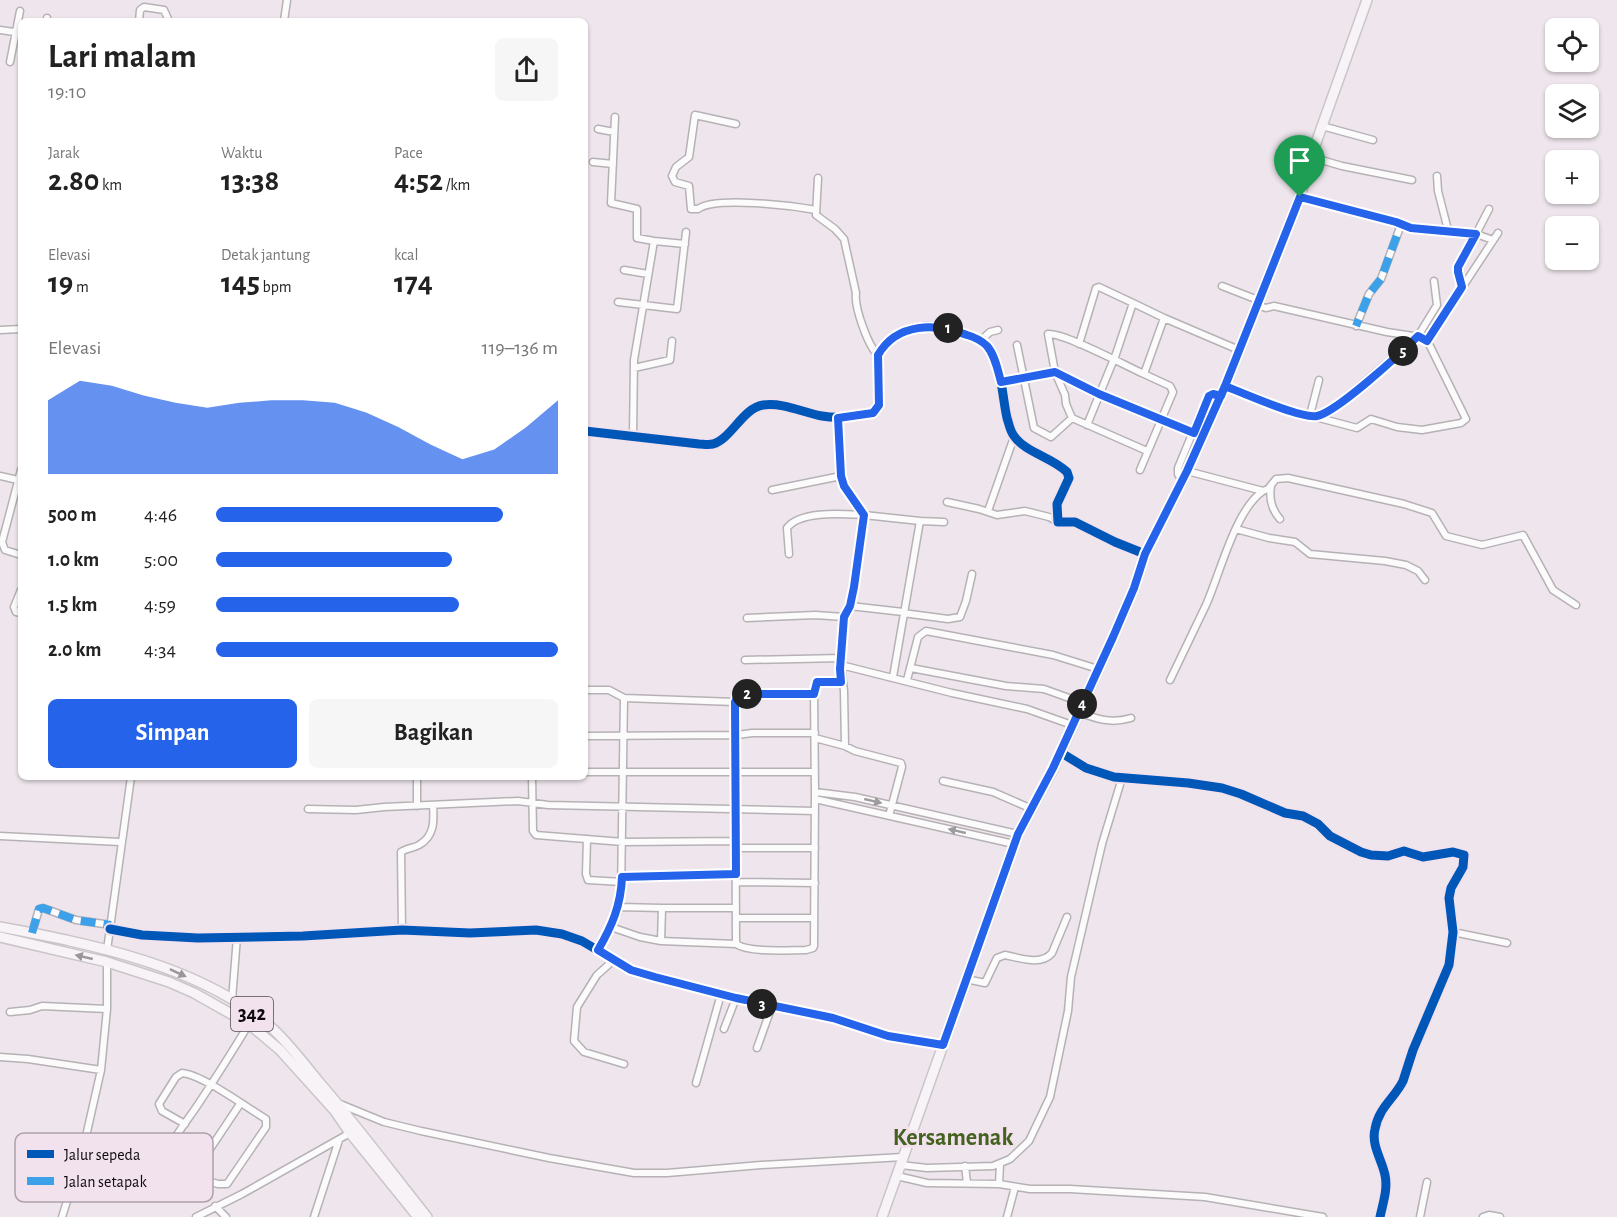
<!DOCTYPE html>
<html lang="id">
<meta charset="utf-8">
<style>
:root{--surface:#fff;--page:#f6f6f6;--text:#222;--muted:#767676;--accent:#2563eb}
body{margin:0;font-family:"Alegreya Sans",sans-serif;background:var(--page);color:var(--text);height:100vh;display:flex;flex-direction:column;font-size:22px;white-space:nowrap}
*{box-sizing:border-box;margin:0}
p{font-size:20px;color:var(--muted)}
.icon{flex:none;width:33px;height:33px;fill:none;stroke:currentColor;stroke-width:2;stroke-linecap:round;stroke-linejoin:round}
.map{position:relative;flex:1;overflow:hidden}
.side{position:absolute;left:18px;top:18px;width:570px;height:762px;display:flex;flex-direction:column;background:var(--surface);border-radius:9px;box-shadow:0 2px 4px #0004}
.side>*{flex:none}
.controls{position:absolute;left:1545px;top:18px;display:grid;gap:12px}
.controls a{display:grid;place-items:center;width:54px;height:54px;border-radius:9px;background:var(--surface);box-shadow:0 2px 4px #0004;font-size:30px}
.pin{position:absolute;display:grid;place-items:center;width:51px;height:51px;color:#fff;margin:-62px -26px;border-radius:50% 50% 50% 0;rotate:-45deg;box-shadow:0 0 6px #0007}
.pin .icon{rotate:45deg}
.km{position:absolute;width:30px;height:30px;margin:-15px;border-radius:50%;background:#222;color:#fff;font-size:16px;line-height:30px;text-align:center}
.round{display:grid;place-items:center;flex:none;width:63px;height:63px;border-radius:9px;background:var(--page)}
.overview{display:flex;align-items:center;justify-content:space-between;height:102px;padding:0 30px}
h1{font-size:33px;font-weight:700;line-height:45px}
.stats{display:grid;grid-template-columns:repeat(3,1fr);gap:9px;height:102px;padding:6px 30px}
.stats div{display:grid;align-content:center}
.stats b{font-size:30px;font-weight:700}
.stats small{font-size:16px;font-weight:400}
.stats p{font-size:16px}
.chart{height:168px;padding:12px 30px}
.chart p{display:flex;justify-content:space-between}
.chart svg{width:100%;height:108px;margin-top:6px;fill:var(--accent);opacity:.7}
.cta{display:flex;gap:12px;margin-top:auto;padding:12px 30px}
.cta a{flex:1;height:69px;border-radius:9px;background:var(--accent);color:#fff;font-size:24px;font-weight:700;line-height:69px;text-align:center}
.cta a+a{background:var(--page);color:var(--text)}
ul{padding:0 30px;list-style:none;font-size:20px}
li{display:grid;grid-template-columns:96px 72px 1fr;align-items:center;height:45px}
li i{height:15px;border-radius:8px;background:var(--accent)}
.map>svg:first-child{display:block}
</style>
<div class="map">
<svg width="1617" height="1217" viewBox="0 0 1617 1217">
<rect width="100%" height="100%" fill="#eee6ec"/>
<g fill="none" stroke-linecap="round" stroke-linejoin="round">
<defs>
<path id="street" d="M47,21V18
M139,21L140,10L144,7L164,10L169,21
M284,21L287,0
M0,30L21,33
M10,62L20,11
M615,117L611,203L637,209V238L654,241L634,360L633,436
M736,124L695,115L689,157L676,167L672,176L675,182L689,186L691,209H698C715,196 793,206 816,210
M1322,126L1373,140
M598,129L614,132
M1311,157L1342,166L1412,180
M593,162L613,164
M1437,176L1438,191L1448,230
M818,178L816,215L835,229L844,239L856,293C854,307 868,346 878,355
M1300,197L1396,222L1411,228L1476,234L1493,240
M654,241L685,244
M624,270L648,274
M1222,286L1258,300
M1462,287L1458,272L1459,267L1489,209
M618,302L677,309L686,232
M1164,318L1239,350
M1356,326L1369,294L1381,279L1399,230V225
M0,330L21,329
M980,341L990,332L998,330
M1427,341L1498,233
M1079,344L1096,288L1099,287L1133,303
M1017,345L1034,428L1051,437L1072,418
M634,368L670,360L672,341
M1144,374C1126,366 1063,332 1048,334L1055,372L1065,395L1066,404L1072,418L1147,451
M1001,382L1055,372L1099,395L1203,436
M1225,386L1274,406L1357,428L1371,419L1397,427L1422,430L1461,423L1466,419L1426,338L1387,332L1274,306L1266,308L1256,305
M1310,415L1319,380
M1317,416L1337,406L1418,336L1437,305L1434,281
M838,418L841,476L844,486L864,515
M1087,425L1116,354L1133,303L1164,318L1144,374L1170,386L1173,392L1140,470
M585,431L699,444C703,444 708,445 713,444C731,439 743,408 763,405C783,402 804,413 822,416C840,419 856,416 873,413L879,405L878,355C887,339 909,326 928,326C941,326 953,329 964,334C972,337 983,340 988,347C1002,364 1002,397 1007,418C1009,424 1010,431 1014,436C1026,453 1052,457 1067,472L1069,478L1057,504L1058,522H1075L1115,542L1145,554
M21,470L2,542L5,550L21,555
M1187,471L1263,491L1268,489L1276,479L1288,478L1404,504L1432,513L1446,536L1482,545L1523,535L1553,590L1576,605
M0,476L18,480
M1182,481L1178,474V468L1202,410L1211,395L1221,396
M1271,486C1269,498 1272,510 1280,519
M772,490L841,476
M947,502L979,509L997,515L1025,511L1049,517L1058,522
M988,511L1014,437
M920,521L944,522
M1236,529L1269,538L1295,542L1310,554L1385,561L1406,565L1418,571L1425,580
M789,554L787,528C800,510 844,514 864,515
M21,590L14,607L16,612L21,613
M850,606L903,612
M903,613L948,619L960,617L966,601L972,574
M844,617L850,606L864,515L920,521L893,677
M747,618L815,615L844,617L841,665L952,693L1027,709L1072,725
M745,660L842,658
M841,665L844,691L845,746
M911,668L1006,686L1044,689L1083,703
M907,680L918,637L926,631L1053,655L1098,669
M1170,680C1182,655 1194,630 1206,605C1220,574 1235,510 1263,491
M585,690H609L624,698L735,702
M1078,712C1097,719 1111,724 1131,718
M585,736L737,735L752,733H815
M815,738L845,746L855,751L901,763L902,767L889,816
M1060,752L1086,768L1114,777L1188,783L1222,788L1241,794L1285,813L1303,816L1318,824L1330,836L1361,852L1371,855L1388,856L1404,851L1423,857L1453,852L1464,855L1463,867L1451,888L1449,898L1453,932L1449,965L1413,1050L1403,1081C1394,1099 1379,1107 1375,1129C1371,1145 1382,1160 1385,1175C1388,1189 1383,1203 1380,1217
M585,772H814
M532,777L533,831L536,835L623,842L737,841
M943,781L993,792L1032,809
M815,792L855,797L1018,834
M815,799L1014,844
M417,806V777
M308,809L356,810L384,807L518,801L548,805L815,811
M0,836L120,842
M587,839L586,874L588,880L622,882
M737,848H815
M622,877L736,874
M736,882L815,883
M618,907L662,908
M736,908H662L661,941L736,944C750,953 788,950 806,950L813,948L814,946L815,792L814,694L817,682H841
M736,918H814
M611,927L640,937L661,941
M110,929L142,935L198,938L303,936L402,930L470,933L536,930L562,934L582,941L631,970L655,977L736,998L833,1018L889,1036L943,1045
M402,930L401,852C407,848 414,848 419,845C435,836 434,820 433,805
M1453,932L1507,943
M32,933L39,909L43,908L76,920L111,925
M736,944L735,702L738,696L746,694H814
M107,950L131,777
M598,950L617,914L621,893L624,698
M615,959L597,975L577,1007L574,1041L584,1052L624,1064
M966,979L985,983L997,958L1005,955C1020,958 1041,966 1052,953L1067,917
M232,1000L237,937
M10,1012L30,1010L42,1006L107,1009
M724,1029L736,998
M757,1048L772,1006
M0,1057L28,1059L101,1070
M696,1083L721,994
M340,1104L384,1122L421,1131L549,1158L634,1173H667L761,1165L903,1157
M185,1124L162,1111L159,1104L176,1077L182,1073C203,1075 246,1107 266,1119V1127L227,1184H218L161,1168L159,1165C169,1144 184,1125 197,1106C215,1079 232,1052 249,1024
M901,1165L927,1168L993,1166L1010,1159L1029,1141L1050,1097L1068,1011L1071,977L1102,844L1122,778
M965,1166L967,1183
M192,1176L240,1104
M897,1176L927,1183L999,1184L1030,1189H1070L1205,1197L1323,1217
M999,1184L1000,1164
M215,1206L226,1217
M62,1217L82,1154L101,1070L107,1009V962
M196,1217L242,1194L350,1133
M314,1217L339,1140
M1007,1217L1015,1187
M1420,1217L1427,1182
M1483,1217L1489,1215L1500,1217"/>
<path id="primary" d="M0,927C91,944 204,966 274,1030C291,1046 304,1064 319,1082C357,1126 391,1172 427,1217
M0,937L107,962L169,982L194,993L249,1024L280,1050L335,1111L350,1133L418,1217
M882,1217L1018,834L1053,769L1113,637L1134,588L1145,554L1187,471L1225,386L1300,197L1311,157L1367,0"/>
</defs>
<use href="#street" stroke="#b6b1b5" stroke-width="9"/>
<use href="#primary" stroke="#c9c5c8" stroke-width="12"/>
<use href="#street" stroke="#fcfbfc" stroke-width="6"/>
<use href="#primary" stroke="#f8f3f7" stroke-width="9"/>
<path stroke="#3da1e9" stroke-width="8" stroke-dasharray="15 8" stroke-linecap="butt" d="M1300,197L1396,222L1399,225V230L1381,279L1369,294L1356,326
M32,933L39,909L43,908L76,920L111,925"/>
<defs>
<path id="cycleway" d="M585,431L699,444C703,444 708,445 713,444C731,439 743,408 763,405C783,402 804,413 822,416C840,419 856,416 873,413L879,405L878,355C887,339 909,326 928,326C941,326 953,329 964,334C972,337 983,340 988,347C1002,364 1002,397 1007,418C1009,424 1010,431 1014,436C1026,453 1052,457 1067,472L1069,478L1057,504L1058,522H1075L1115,542L1145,554
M1060,752L1086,768L1114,777L1188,783L1222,788L1241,794L1285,813L1303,816L1318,824L1330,836L1361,852L1371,855L1388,856L1404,851L1423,857L1453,852L1464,855L1463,867L1451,888L1449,898L1453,932L1449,965L1413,1050L1403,1081C1394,1099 1379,1107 1375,1129C1371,1145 1382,1160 1385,1175C1388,1189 1383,1203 1380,1217
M110,929L142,935L198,938L303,936L402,930L470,933L536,930L562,934L582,941L631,970L655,977L736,998L833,1018L889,1036L943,1045"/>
</defs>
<use href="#cycleway" stroke="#f2e2ee" stroke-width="13"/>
<use href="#cycleway" stroke="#0057b8" stroke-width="9"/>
</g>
<defs><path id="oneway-solid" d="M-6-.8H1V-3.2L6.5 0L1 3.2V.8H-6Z" transform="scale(1.5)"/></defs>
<g fill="#9d9b9d">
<use href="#oneway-solid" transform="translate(873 801) rotate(13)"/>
<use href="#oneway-solid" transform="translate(957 831) rotate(-167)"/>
</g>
<g fill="#9b969a">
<use href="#oneway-solid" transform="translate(84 957) rotate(-167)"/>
<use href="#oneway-solid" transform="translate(178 973) rotate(25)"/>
</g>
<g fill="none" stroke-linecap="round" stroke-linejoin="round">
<defs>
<path id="route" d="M1300,197L1225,386L1221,396L1213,394L1209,396L1194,433L1099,394L1055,372L1001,382C998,371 995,355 987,346C982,341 974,337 967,335C936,323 897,322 878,355L879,405L873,413L838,418L841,476L844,486L864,515L854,587L850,606L844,617L840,669L841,682H817L814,694H746L738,696L735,702L736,874L622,877C621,905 612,926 598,950L631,970L655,977L736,998L833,1018L888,1036L943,1045L1018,834L1053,768L1113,637L1134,588L1145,554L1187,471L1225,386C1243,393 1301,419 1317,416C1337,412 1401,353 1418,336L1427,341L1462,287L1458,272V267L1476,234L1411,228L1396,222L1300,197"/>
</defs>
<use href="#route" stroke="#fff" stroke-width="12"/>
<use href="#route" stroke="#2563eb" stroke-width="8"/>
</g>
<g text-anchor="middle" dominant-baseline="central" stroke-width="6" stroke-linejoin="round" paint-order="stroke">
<rect fill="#f2e2ee" stroke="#534b51" stroke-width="1.5" x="231" y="997" width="42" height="34" rx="4.5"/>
<g font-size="20" font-weight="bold" fill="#0f0a0e">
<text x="252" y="1014">342</text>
</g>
<g font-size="24" font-weight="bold" fill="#44611f" stroke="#f2e2ee">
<text x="953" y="1138">Kersamenak</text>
</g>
</g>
<rect x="15" y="1133" width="198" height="69" rx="9" fill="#f2e2ee" stroke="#aea1ab" stroke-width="1.5"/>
<rect x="27" y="1150" width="27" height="8" fill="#0057b8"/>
<rect x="27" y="1177" width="27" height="8" fill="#3da1e9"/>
<g font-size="16" fill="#0f0a0e">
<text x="64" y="1160">Jalur sepeda</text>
<text x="64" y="1187">Jalan setapak</text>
</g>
</svg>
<div class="controls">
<a><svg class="icon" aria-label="locate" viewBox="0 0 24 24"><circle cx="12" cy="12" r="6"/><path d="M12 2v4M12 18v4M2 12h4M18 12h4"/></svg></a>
<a><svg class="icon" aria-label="layers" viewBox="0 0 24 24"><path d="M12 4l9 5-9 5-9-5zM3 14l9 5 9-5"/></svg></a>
<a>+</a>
<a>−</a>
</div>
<div class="pin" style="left:1300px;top:197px;background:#1e9e55"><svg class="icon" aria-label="arrive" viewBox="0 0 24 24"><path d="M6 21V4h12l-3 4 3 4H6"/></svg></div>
<b class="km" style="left:948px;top:328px">1</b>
<b class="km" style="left:747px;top:694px">2</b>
<b class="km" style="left:762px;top:1004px">3</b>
<b class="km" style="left:1082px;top:704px">4</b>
<b class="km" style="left:1403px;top:351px">5</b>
<section class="side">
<div class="overview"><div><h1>Lari malam</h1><p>19:10</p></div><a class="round"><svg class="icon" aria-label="share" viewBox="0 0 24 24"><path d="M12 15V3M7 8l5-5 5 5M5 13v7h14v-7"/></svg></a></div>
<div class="stats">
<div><p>Jarak</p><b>2.80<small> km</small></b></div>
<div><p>Waktu</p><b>13:38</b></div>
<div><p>Pace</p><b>4:52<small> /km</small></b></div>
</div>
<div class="stats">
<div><p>Elevasi</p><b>19<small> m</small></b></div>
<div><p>Detak jantung</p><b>145<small> bpm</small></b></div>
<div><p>kcal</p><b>174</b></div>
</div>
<div class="chart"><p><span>Elevasi</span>119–136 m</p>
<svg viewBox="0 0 160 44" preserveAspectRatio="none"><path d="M0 44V14L10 6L20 8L30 12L40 15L50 17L60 15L70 14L80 14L90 15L100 19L110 25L120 32L130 38L140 34L150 25L160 14V44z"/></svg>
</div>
<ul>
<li><b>500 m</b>4:46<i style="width:84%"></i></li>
<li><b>1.0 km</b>5:00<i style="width:69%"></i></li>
<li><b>1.5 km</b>4:59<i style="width:71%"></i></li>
<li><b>2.0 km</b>4:34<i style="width:100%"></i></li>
</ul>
<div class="cta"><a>Simpan</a><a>Bagikan</a></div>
</section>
</div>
